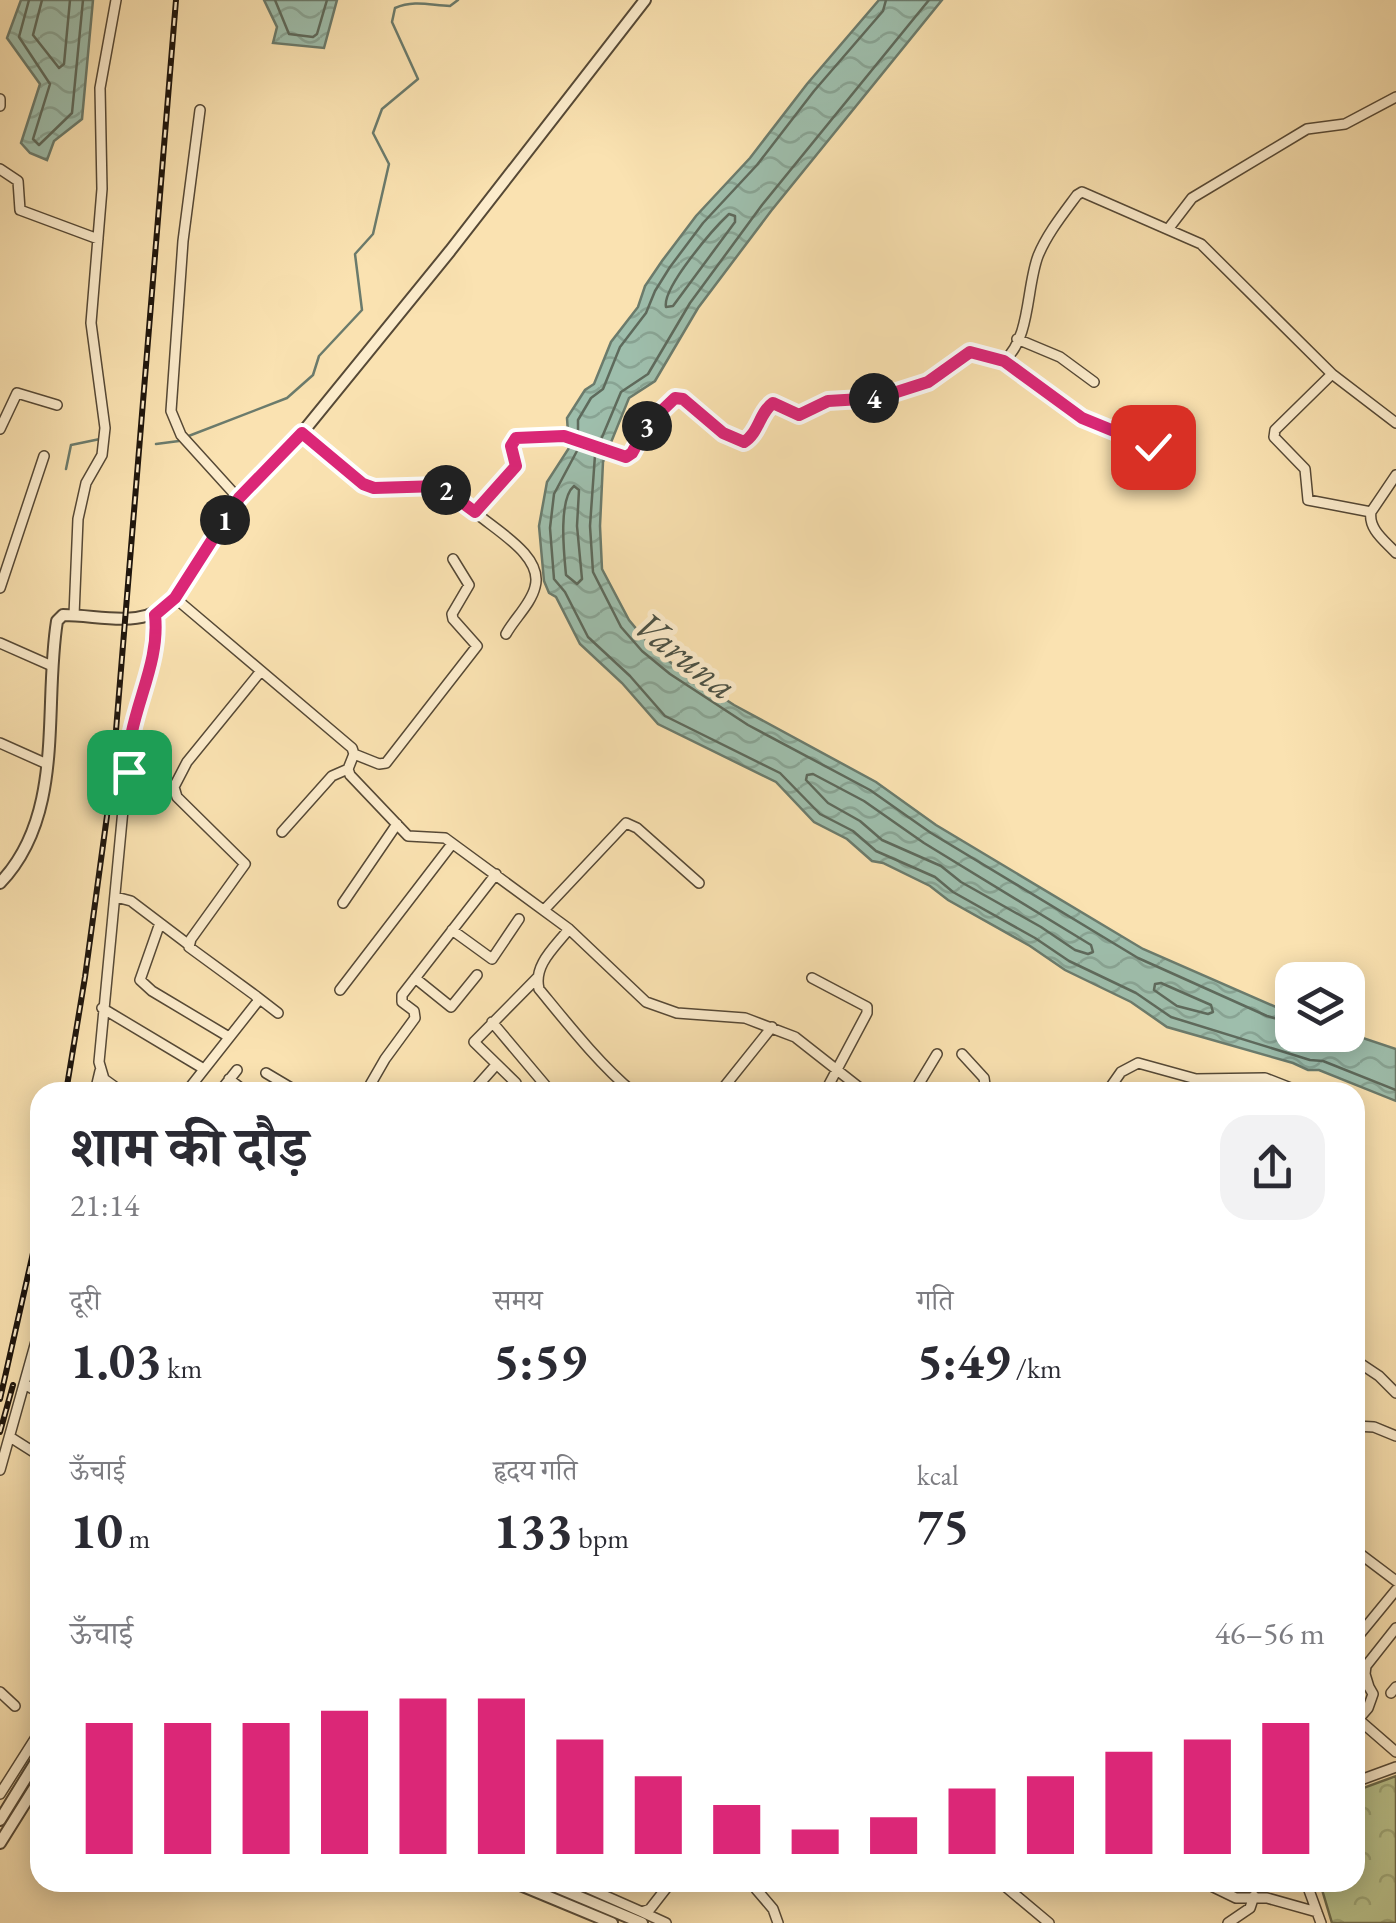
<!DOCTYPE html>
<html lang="hi">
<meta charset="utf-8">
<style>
:root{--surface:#fff;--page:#f2f2f3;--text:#2b2b33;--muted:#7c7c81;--accent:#db2777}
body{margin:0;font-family:"EB Garamond","Noto Serif Devanagari",serif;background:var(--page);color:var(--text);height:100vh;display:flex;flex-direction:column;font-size:38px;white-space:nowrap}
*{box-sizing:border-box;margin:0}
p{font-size:32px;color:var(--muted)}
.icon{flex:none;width:55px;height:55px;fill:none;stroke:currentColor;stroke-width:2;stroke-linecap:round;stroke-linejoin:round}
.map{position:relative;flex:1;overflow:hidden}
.panel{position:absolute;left:30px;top:1082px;width:1335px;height:810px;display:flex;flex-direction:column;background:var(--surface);border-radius:30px;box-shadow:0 5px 25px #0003}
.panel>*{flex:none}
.tools{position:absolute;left:1275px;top:962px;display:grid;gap:20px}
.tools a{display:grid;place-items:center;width:90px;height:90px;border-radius:20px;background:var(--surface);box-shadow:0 5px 25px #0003;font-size:50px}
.pin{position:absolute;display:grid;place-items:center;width:85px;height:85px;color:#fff;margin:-42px;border-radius:20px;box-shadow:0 5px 15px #0006}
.km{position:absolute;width:50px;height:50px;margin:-25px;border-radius:50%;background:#222;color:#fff;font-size:28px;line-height:50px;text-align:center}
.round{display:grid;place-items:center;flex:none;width:105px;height:105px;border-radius:30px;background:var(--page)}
.head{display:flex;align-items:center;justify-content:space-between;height:170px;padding:0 40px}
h1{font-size:55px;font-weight:700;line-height:75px}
.metrics{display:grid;grid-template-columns:repeat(3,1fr);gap:15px;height:170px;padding:10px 40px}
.metrics div{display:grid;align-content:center}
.metrics b{font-size:50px;font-weight:700}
.metrics small{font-size:28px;font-weight:400}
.metrics p{font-size:28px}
.chart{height:280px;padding:20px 40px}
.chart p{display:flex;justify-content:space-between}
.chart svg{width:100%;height:180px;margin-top:10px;stroke:var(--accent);stroke-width:6}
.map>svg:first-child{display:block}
</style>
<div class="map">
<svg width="1396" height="1923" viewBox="0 0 1396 1923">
<defs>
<pattern id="park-crowns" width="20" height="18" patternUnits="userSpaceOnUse" patternTransform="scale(2.5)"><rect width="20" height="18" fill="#bbc48d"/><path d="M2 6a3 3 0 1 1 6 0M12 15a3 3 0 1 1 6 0" fill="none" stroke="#a0a878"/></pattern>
<pattern id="water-waves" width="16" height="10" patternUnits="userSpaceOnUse" patternTransform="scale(2.5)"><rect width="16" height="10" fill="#9ebeac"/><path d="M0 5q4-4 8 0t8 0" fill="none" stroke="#88a393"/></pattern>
</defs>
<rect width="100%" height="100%" fill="#fae2b1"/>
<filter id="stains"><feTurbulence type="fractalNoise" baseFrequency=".002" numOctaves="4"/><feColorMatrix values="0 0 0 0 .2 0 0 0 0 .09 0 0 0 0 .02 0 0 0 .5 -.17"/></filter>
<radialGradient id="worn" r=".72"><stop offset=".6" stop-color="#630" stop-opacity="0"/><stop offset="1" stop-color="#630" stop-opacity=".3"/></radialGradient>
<path fill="url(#park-crowns)" stroke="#6d6d4d" stroke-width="2.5" d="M1396,1776V1923H1332L1320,1883L1355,1882V1791Z"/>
<path fill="url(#water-waves)" stroke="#6b7b6c" stroke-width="2.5" d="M21,0H93L82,119L54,141L47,160L30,153L21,143L40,84L7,38Z
M264,0H337L324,48L273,43L277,27Z
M879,0H942L771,211L698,308L655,381L629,398L603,462L600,526L602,569L629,620L649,644L676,667L734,705L876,782L936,825L1143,949L1292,1014V1035L1348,1033L1396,1049V1101L1319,1070H1308L1293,1063L1167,1027L1131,1002L1065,970L1030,946L948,900L930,886L883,863L872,861L847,839L814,822L776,782L658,724L622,683L580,644L556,597L549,593L544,581L539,526L547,482L569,448L567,418L585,390L594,384L611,342L638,307L645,286L662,261L696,216L750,158L807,84Z"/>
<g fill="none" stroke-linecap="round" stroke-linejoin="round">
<path stroke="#5e6a5c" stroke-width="2.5" d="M29,0L19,37L50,84L33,139L39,145L72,113L83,0
M42,0L33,35L59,68L64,64L70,0
M275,0L289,34L313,37L317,34L327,0
M729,214L735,216V222L673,306L666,307C662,288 713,229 729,214Z
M578,435V420L591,398L603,389L620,347L646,313L655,291L670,267L703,223L757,165L814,91L883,11L886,0
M600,442L621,392L648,374L690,303L762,205L929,0
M578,449L554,494L550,528L554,579L565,592L588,637L630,676L665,716L780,773L820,814L853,831L876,851L935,877L953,892L1035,938L1069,961L1136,993L1171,1017L1310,1060L1323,1061L1396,1090
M595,455L590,526L593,572L621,627L642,651L670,674L748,725L870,790L931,833L1138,958L1267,1016L1292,1023
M574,486L579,490L577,526L582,579L577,584L566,575C564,554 558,499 574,486Z
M813,774L864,801L924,843L1091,945L1093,952L1088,954L1075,950L1041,927L961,882L941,866L882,840L860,821L828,803L806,780L807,775Z
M1161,983L1211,1005L1213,1012L1208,1014L1177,1006L1154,990L1155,984Z"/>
<path stroke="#6b7b6c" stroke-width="2.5" d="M186,437L287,398L313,375L319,356L362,310L355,254L373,234L389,164L373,133L382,109L418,79L392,22L395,8C414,0 429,5 450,6L458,0
M156,444L179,441
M66,469L71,445L100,439"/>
<defs>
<path id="minor" d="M0,99V106
M200,110L183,241L171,411L181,435L239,499
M0,169L18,181L20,210L98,239
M1169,228L1192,198L1307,129L1345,124L1396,97
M1017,339L1060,357L1094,382
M1004,361L1082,419L1153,447
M1332,374L1275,430L1274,437L1305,469L1308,500L1371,512
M0,429L17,393L57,405
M302,433L363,484L373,489L440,486L475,512L516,466L511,445L516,438L555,435L626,457L632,453L648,425L675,399H683L723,433L744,442C759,433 759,413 773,403L799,415L828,401L878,397L928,382L970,352L1004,361C1031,337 1026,288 1038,256C1047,234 1063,214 1077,195L1082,192L1201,244L1332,374L1396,423
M1396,475L1371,512C1368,529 1385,541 1396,553
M475,512C495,530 544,556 535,587C531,604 514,619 506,634
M0,588L44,456
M175,598L352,748L354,754L348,769L350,775L408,836L445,838L569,929L646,1002L677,1013L745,1018L795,1037L865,1092
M74,615L78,519L86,483L102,455L105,428L91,323L102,189L100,88L116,0
M0,643L52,666
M0,743L47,764
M354,754L379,764L386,763L477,646L453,619L452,614L469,585L453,559
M129,772C124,718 161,670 155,615
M282,832L332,776L348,769
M116,897L131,901L189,945
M343,903L397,824
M544,910L626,823L637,828L699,883
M160,923L140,980L152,991L229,1037
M569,929C555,947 533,965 539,989C567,1023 600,1065 633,1092
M452,930L492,959L519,919
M415,978L451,1007L477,975
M812,978L867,1007V1013L825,1092
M340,990L452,844
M256,996L278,1013
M102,1008L204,1069
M492,1022L551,1092
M962,1054L984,1078L986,1092
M266,1073L298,1092
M229,1079L246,1092
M191,1086L258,1001L256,996L189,947L191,939L245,864L177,797L174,787L187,762L261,671
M221,1090L237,1070
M95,1092L100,1071
M122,1092L104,1079L99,1062L126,778L129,772L134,771L174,787
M366,1092L385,1059L415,1018L414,1011L402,1002V995L496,874
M472,1092L496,1065
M514,1092L516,1083L474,1042L537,978
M720,1092L772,1027
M734,1092L735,1091
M914,1092L937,1054
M1107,1092L1121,1072L1138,1063L1196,1079L1265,1078L1301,1092
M1355,1360L1379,1376L1396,1393
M26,1385L40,1393
M1355,1426L1374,1427L1396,1436
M10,1437L40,1456
M0,1470L40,1327
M1355,1550L1396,1581
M1355,1640L1396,1590
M1355,1674L1369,1687L1373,1694L1368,1708L1355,1723
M1369,1687L1365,1674L1366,1666L1396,1628
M0,1692L15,1706
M1391,1693L1396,1687
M1358,1719L1396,1752
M1355,1782L1396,1767
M0,1794L40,1731
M574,1882L642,1912L650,1909L671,1882
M748,1882L758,1889L764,1882
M1000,1882L1049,1923
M1203,1882L1236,1898H1267L1317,1912
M1306,1882L1321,1923
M756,1889L773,1909L778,1923
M642,1912L666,1923
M1228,1923L1250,1908L1254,1896"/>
<path id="tertiary" d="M0,883C66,814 43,708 57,621L63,615C103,615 144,631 175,598L239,499L302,433L450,251L645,0
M0,1820L40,1755
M0,1843L40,1779
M513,1882L612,1923
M544,1882L642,1923"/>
</defs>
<use href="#minor" stroke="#564936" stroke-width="12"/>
<use href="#tertiary" stroke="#564936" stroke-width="14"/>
<use href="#minor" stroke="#fceccc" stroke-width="9"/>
<use href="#tertiary" stroke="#fceccc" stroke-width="10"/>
<defs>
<path id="rail" d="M66,1092L85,977L112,779L176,0
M0,1399L40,1222
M0,1432L13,1385"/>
</defs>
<use href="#rail" stroke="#1f160d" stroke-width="6"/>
<use href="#rail" stroke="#fceccc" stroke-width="2.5" stroke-dasharray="8" stroke-linecap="butt"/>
</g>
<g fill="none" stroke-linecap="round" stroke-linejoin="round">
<defs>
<path id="route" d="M129,772C124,718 161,670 155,615L175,598L239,498L302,433L363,484L374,488L440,486L475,512L516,466L511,446L516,438L564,436L626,457L632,453L648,424L675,398L683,399L723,433L744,442C759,433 759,413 773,403L799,415L828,401L878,398L928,382L970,352L1004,361L1082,418L1153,447"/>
</defs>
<use href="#route" stroke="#fff" stroke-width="20"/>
<use href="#route" stroke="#db2777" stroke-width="12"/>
</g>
<g text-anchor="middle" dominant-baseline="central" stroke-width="10" stroke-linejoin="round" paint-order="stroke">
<g font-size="40" font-style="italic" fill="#4b5145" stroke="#fceccc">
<text transform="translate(686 655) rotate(38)">Varuna</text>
</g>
</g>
<rect width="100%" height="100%" filter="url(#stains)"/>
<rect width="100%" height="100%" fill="url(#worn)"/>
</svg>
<div class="tools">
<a><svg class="icon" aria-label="layers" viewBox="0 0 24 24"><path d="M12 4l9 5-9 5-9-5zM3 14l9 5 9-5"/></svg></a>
</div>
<div class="pin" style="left:129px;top:772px;background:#1e9e55"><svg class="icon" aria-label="arrive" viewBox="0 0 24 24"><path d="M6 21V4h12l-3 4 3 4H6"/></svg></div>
<div class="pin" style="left:1153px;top:447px;background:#d93025"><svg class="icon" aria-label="check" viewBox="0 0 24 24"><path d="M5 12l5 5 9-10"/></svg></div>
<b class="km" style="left:225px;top:520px">1</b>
<b class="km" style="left:446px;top:490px">2</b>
<b class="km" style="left:647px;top:426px">3</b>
<b class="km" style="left:874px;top:398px">4</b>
<section class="panel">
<div class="head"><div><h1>शाम की दौड़</h1><p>21:14</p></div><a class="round"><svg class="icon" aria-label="share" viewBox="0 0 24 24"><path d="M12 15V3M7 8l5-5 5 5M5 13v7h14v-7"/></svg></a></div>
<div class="metrics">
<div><p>दूरी</p><b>1.03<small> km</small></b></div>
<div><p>समय</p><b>5:59</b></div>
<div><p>गति</p><b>5:49<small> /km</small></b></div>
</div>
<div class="metrics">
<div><p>ऊँचाई</p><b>10<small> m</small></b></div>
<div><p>हृदय गति</p><b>133<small> bpm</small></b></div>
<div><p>kcal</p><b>75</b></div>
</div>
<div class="chart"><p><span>ऊँचाई</span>46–56 m</p>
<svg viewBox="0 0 160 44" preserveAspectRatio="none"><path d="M5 44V12M15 44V12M25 44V12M35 44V9M45 44V6M55 44V6M65 44V16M75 44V25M85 44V32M95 44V38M105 44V35M115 44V28M125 44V25M135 44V19M145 44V16M155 44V12"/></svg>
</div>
</section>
</div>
